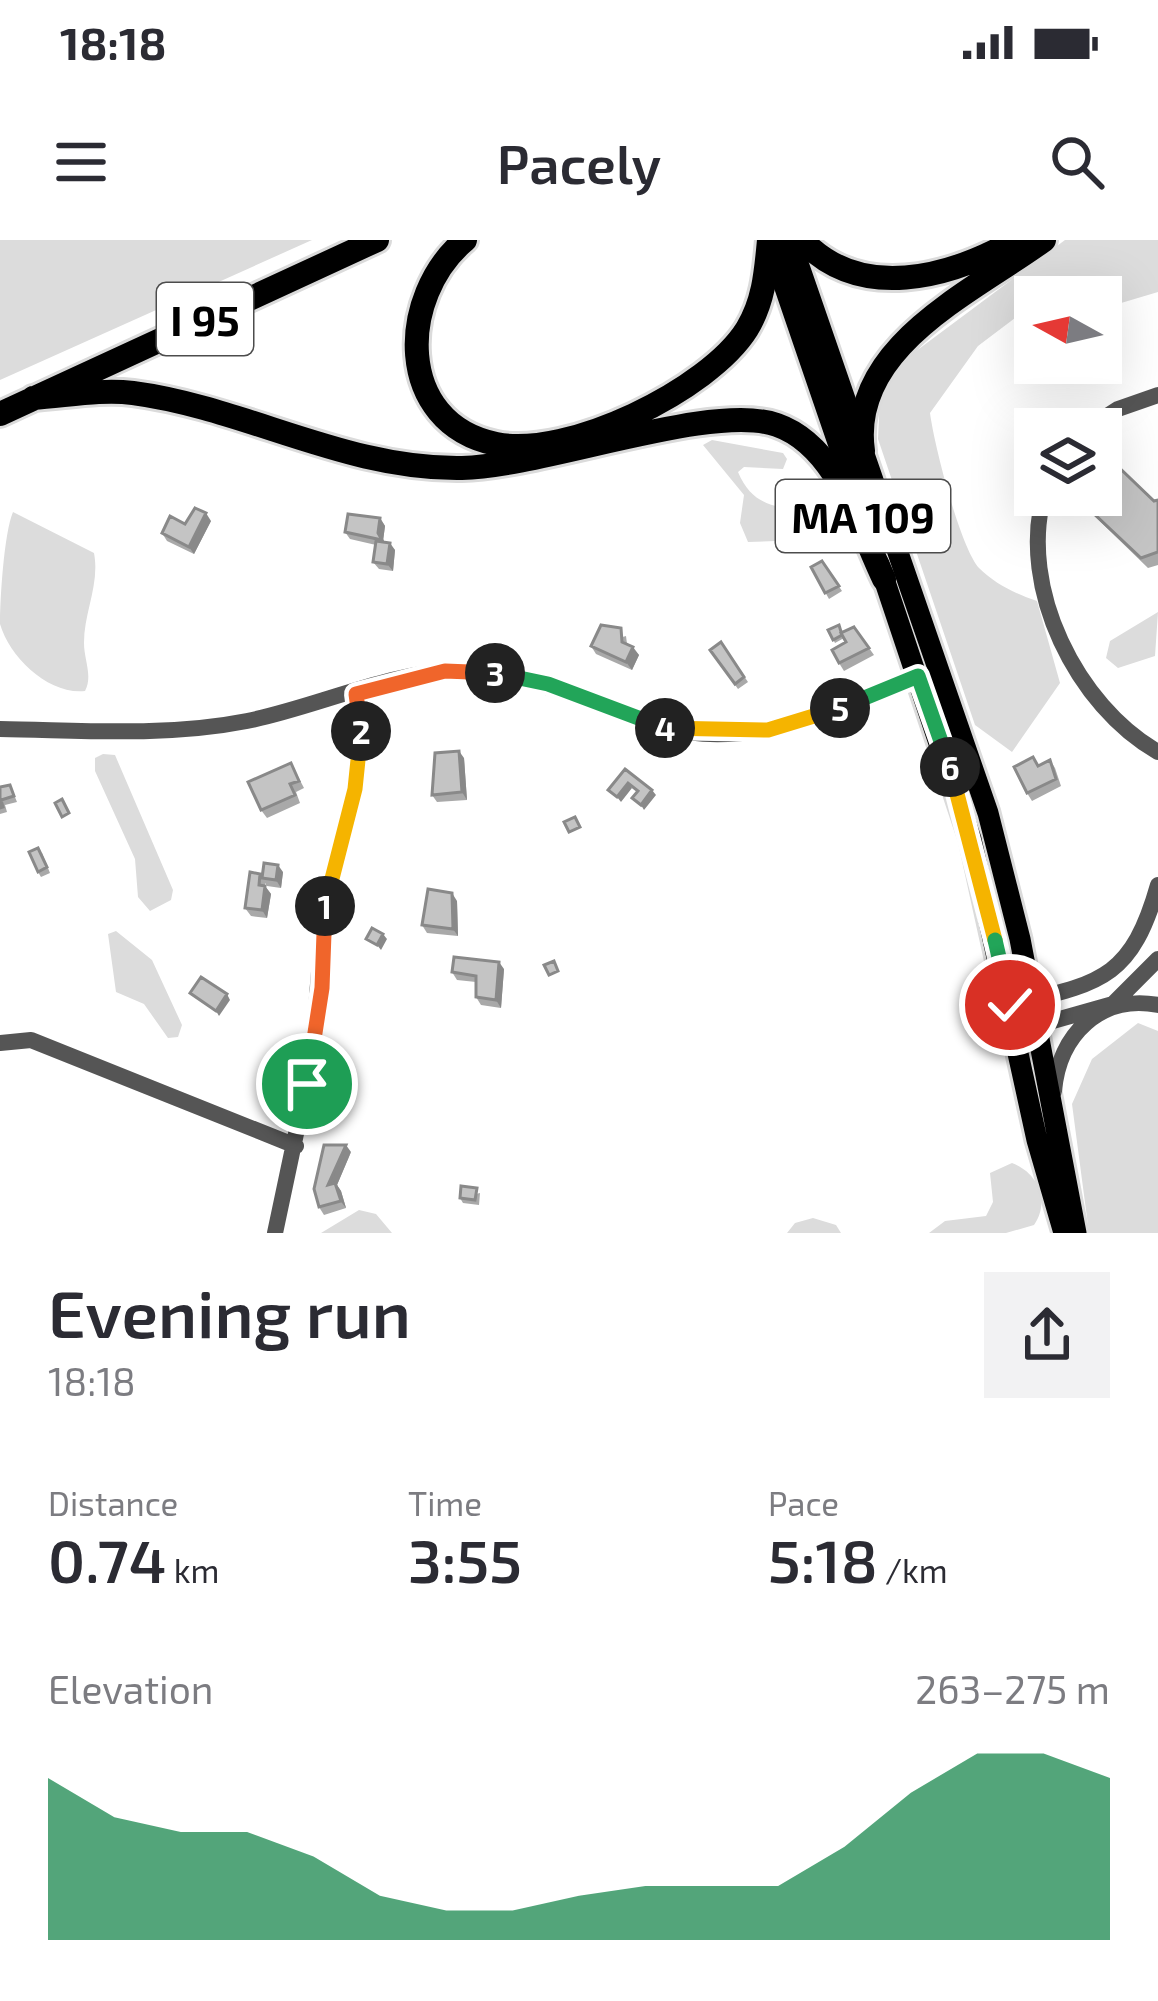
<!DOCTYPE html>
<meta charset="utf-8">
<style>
:root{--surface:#fff;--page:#f2f2f3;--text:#2b2b33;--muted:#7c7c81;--accent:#0b8043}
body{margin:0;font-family:"Exo 2",sans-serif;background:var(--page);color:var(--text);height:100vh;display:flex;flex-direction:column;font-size:45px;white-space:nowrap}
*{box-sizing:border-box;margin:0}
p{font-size:39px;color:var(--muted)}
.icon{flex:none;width:66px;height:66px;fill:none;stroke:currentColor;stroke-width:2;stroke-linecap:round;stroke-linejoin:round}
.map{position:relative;height:993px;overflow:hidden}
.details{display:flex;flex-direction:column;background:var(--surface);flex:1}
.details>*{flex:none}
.needle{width:78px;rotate:278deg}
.buttons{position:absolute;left:1014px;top:36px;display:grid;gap:24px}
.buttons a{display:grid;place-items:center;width:108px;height:108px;border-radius:0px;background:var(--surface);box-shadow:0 12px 48px #0002;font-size:60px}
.pin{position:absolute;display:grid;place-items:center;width:102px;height:102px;color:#fff;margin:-51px;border:6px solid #fff;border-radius:50%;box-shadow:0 3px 12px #0007}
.km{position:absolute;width:60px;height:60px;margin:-30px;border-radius:50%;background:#222;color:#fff;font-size:33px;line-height:60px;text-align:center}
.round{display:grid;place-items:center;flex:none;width:126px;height:126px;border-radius:0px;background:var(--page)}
.overview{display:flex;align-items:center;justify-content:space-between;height:204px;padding:0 48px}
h1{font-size:66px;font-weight:600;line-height:90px}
.metrics{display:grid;grid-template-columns:repeat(3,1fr);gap:18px;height:204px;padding:12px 48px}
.metrics div{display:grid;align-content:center}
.metrics b{font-size:60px;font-weight:600}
.metrics small{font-size:33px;font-weight:400}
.metrics p{font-size:33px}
.chart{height:336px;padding:24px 48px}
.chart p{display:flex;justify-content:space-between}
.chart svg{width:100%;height:216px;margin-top:12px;fill:var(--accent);opacity:.7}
.status{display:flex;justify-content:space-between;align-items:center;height:84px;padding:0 60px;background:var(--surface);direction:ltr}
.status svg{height:33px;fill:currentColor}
header{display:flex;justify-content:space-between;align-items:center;height:156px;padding:0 48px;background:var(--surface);font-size:54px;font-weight:600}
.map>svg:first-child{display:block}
</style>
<div class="status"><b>18:18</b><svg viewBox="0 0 49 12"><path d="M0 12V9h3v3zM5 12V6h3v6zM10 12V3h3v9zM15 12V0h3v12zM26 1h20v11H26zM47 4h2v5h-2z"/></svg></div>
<header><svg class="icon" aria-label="menu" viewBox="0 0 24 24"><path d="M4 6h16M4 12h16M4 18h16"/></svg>Pacely<svg class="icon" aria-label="search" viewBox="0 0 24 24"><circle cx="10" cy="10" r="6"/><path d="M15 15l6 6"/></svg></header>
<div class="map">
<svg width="1158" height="993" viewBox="0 0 1158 993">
<rect width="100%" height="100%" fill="#fff"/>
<path fill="#dcdcdc" d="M0,0H312L0,140Z
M1065,0H1158V52L1101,69V57L1050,52L1035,57V63L978,106L930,173C934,204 960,307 979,328C995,344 1016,354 1037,361L1060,443L1012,512L975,485L878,199L880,156L900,123Z
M712,200L783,213L787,219L783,229L744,227L738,232C760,285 807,257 833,284L804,300L748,302L740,283L744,255L703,205Z
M13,272L94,313C100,344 84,372 84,403C84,420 93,436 85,451C49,455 10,418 0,384C0,360 4,293 13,272Z
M1158,372L1155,416L1118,428L1106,418L1110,401Z
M103,514L115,515L173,650L171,660L150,671L138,657L135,619L95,531V518Z
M116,691L152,720L182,785L178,797L168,798L144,764L116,752L108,694Z
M1138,783L1158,791V993H1089L1072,864L1092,819Z
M1012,923C1039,933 1050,962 1034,985L1006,993H929L945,981L986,976L993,962L990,933Z
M359,970L376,974L392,993H321Z
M813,978L836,985L841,993H787L795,983Z"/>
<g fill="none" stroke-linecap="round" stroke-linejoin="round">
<defs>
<path id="major" d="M790,0L988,573L1020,699L1076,993
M769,1L858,261
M879,324L971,599L1037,900L1064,993"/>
<path id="highway" d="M465,0C398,56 394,183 496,204C567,219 709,150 747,89C764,61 766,32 769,0
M802,0C860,62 949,38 1016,0
M33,158C66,156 100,149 133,153C246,168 346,230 462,228C546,226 712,162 777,185C837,206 859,287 884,339
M0,174L377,0
M863,211C848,107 973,52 1044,0"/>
</defs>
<use href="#major" stroke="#dbdbdb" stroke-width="27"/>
<use href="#highway" stroke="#dbdbdb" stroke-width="30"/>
<path stroke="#555" stroke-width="16" d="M1087,189L1118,169L1158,155
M1044,255C1018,348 1077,466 1158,512
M0,489C82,490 166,497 247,481C310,469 391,432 451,431C530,429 589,468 662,487C753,512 835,468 918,437
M1010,765C1100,743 1131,740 1158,645
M1028,788L1113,764L1158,719
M0,803L31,800L296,906
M1054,851C1059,795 1100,754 1158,765
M275,993L312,818L325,658L358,530L361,484L356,455"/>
<use href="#major" stroke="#000" stroke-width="21"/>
<use href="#highway" stroke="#000" stroke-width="24"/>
</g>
<path fill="#a9a9a9" d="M1073,255H1101L1158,260V325L1148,328Z
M380,278L385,286L383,301L395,310L393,331L379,329L373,322L376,305L350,299L345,292Z
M211,281L194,314L167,301L162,293L185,284Z
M822,321L842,351L829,359L811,327Z
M854,387L874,415L844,431L839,423L846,402L844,398L835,403L828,390L843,392Z
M626,396L627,404L639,415L632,430L596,414L591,406Z
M721,402L748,442L738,449L710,410Z
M464,518L467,560L437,562L432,555Z
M1050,520L1055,528L1061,546L1032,561L1027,553L1039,525Z
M291,523L304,548L296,552L300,563L267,578L261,570Z
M10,545L17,562L5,565L7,572L0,574V547Z
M42,613L50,633L41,637L38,632Z
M283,632L281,648L267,646L265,643V646L271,654L267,678L251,676L245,668L260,634L262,636Z
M457,661L458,696L427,693L422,685Z
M504,729L501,768L481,765L476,757V742L457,740L452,732Z
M351,912L337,945L341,951L346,968L324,975L319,967Z
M480,953L479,965L463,963L460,958Z"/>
<path fill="#898989" d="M206,273L211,281L194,314L189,307Z
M380,278L385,286L383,301L378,293Z
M390,303L395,310L393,331L387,324Z
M633,407L639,415L632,430L626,422Z
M459,511L464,518L467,560L462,552Z
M628,543L632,548L621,562L617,557Z
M652,550L656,555L644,570L641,565Z
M278,625L283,632L281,648L276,640Z
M265,646L271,654L267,678L262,670Z
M452,653L457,661L458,696L453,689Z
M383,694L387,699L381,710L377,705Z
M499,722L504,729L501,768L496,760Z
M227,754L230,760L219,776L216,771Z
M346,905L351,912L337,945L341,951L346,968L328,945Z"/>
<path fill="#c4c4c4" stroke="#898989" stroke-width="3" d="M1105,214L1154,261L1158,260V312L1141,318L1074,255H1101V218Z
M195,268L206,273L189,307L162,293L170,276L185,284Z
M348,274L380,278L378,293L382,300L345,292Z
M376,301L390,303L387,324L373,322Z
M822,321L839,346L825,353L811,327Z
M601,385L621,388L622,402L633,407L626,422L591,406Z
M839,385L842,395L833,400L828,390Z
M854,387L869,408L839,423L832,410L846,402L841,393Z
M721,402L744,437L735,444L710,410Z
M459,511L462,552L432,555L435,513Z
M1033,517L1038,526L1050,520L1056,539L1027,553L1014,527Z
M291,523L299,541L290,544L295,555L261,570L248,542Z
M625,529L652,550L641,565L632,558L638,551L628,543L617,557L608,550Z
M10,545L14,556L1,560L3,567L0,568V547Z
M62,559L69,573L62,577L55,563Z
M575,577L580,587L569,592L564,582Z
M38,608L47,627L38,632L29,612Z
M264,623L278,625L276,640L262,638Z
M250,632L260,634L259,645L265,646L262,670L245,668Z
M428,649L452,653L453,689L422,685Z
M372,688L383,694L377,705L366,699Z
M454,717L499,722L496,760L476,757V736L452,732Z
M554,721L558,731L549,735L544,725Z
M201,737L227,754L216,771L190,753Z
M324,905H346L328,945L335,943L341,961L319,967L314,949Z
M461,946L477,948L475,960L460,958Z"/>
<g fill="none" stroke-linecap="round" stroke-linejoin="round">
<defs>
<path id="split-1" d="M307,844L322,748L325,666"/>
<path id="split-2" d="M325,666L355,549L361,491"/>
<path id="split-3" d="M361,491L356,454L445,431L495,433"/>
<path id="split-4" d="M495,433L548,444L665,488"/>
<path id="split-5" d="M665,488L768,490L840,468"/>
<path id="split-6" d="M840,468L918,436L950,527"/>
<path id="split-7" d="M950,527L995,700"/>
<path id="split-8" d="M995,700L1010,765"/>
</defs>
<use href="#split-1" stroke="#fff" stroke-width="24"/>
<use href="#split-2" stroke="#fff" stroke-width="24"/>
<use href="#split-3" stroke="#fff" stroke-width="24"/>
<use href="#split-4" stroke="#fff" stroke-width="24"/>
<use href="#split-5" stroke="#fff" stroke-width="24"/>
<use href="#split-6" stroke="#fff" stroke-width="24"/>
<use href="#split-7" stroke="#fff" stroke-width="24"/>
<use href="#split-8" stroke="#fff" stroke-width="24"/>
<use href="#split-1" stroke="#f0652b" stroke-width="15"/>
<use href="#split-2" stroke="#f5b400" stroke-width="15"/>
<use href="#split-3" stroke="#f0652b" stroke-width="15"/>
<use href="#split-4" stroke="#22a559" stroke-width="15"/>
<use href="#split-5" stroke="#f5b400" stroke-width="15"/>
<use href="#split-6" stroke="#22a559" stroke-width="15"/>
<use href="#split-7" stroke="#f5b400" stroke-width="15"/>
<use href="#split-8" stroke="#22a559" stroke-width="15"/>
</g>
<g text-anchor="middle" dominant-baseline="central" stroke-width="9" stroke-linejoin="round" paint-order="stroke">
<g fill="#fff" stroke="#4c4c4c" stroke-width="3">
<rect x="157" y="43" width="96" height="72" rx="9"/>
<rect x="776" y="240" width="174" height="72" rx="9"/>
</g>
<g font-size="42" font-weight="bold" fill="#000">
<text x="205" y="79">I 95</text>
<text x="863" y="276">MA 109</text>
</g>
</g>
</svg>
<div class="buttons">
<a><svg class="needle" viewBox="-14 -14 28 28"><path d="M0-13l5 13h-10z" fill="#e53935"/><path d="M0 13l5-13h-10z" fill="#7c7c81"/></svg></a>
<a><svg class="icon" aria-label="layers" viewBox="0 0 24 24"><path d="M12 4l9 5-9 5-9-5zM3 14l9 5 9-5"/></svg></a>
</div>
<div class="pin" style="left:307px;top:844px;background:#1e9e55"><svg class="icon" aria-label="arrive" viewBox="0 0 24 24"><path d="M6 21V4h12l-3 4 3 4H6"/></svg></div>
<div class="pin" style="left:1010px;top:765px;background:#d93025"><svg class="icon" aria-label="check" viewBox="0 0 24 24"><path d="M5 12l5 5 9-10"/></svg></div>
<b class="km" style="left:325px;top:666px">1</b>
<b class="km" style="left:361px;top:491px">2</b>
<b class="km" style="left:495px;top:433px">3</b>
<b class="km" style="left:665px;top:488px">4</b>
<b class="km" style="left:840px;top:468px">5</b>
<b class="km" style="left:950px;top:527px">6</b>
</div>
<section class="details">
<div class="overview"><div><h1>Evening run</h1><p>18:18</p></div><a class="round"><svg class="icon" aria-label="share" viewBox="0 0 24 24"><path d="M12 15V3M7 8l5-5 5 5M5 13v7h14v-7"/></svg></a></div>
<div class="metrics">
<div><p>Distance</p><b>0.74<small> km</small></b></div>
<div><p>Time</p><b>3:55</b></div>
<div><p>Pace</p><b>5:18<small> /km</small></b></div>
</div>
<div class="chart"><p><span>Elevation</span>263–275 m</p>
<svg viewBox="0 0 160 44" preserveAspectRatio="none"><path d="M0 44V11L10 19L20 22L30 22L40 27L50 35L60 38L70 38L80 35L90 33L100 33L110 33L120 25L130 14L140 6L150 6L160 11V44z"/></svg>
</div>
</section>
